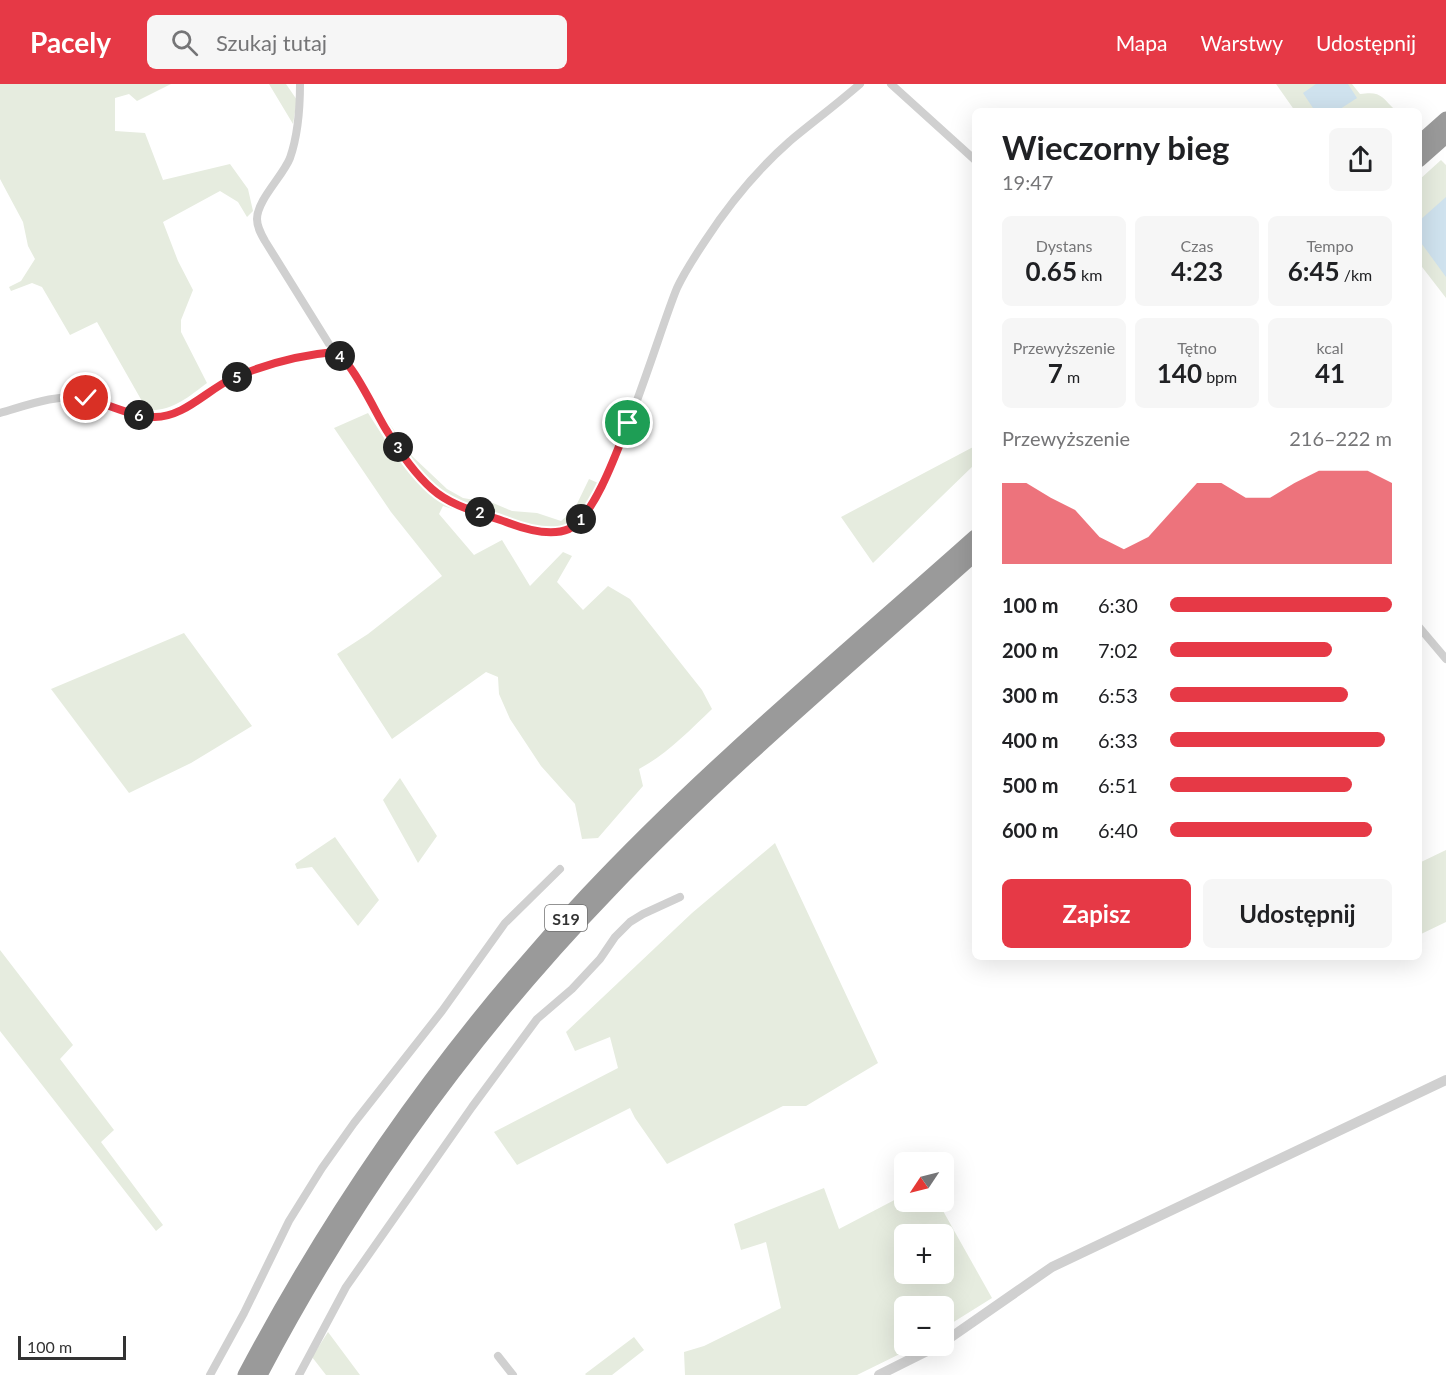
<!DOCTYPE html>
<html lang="pl">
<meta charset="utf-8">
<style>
:root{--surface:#fff;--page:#f6f6f6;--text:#202124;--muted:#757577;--accent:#e63946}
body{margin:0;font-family:Lato,sans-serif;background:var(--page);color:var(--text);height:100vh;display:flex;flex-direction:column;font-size:22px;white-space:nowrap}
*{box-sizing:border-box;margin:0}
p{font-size:20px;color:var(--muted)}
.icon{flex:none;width:33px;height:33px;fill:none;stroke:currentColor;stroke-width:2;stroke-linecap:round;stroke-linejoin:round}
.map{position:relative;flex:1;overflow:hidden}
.details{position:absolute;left:972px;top:24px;width:450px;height:852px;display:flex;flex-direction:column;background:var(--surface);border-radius:9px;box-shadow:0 6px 24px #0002}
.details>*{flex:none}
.needle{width:39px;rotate:235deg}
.fabs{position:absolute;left:894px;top:1068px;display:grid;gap:12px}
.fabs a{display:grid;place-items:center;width:60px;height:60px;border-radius:9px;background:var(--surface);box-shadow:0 6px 24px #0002;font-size:30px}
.scale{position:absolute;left:18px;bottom:15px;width:108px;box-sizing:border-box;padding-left:6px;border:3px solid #333;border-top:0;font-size:16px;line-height:21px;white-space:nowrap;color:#333;-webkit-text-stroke:4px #fff;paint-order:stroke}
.pin{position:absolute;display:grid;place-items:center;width:51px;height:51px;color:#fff;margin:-26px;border:3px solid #fff;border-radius:50%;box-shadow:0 2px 6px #0007}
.km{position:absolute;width:30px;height:30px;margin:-15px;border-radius:50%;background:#222;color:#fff;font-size:16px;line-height:30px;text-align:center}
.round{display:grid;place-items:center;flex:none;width:63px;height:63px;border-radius:9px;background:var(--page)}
.summary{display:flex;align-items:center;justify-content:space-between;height:102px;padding:0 30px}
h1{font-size:33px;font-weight:700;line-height:45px}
.stats{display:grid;grid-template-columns:repeat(3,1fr);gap:9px;height:102px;padding:6px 30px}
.stats div{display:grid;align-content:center;border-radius:9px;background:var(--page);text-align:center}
.stats b{font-size:26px;font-weight:700}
.stats small{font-size:16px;font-weight:400}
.stats p{font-size:16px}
.chart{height:168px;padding:12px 30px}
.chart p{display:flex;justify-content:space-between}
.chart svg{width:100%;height:108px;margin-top:6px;fill:var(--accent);opacity:.7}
.action{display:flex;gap:12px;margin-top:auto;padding:12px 30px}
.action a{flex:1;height:69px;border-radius:9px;background:var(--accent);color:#fff;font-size:24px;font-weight:700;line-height:69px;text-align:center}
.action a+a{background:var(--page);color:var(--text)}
ul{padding:0 30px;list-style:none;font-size:20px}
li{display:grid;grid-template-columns:96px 72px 1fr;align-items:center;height:45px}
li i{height:15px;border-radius:8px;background:var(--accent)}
header{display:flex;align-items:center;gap:36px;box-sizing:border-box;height:84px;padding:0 30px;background:var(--accent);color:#fff}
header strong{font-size:28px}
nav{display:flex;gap:33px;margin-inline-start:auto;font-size:21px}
.search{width:420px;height:54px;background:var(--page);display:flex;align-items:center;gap:15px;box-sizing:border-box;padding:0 21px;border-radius:9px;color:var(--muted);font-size:22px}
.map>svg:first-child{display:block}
</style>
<header>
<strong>Pacely</strong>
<div class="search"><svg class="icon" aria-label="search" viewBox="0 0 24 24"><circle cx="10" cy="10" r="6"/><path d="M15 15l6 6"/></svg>Szukaj tutaj</div>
<nav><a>Mapa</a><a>Warstwy</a><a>Udostępnij</a></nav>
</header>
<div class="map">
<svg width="1446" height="1291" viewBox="0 0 1446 1291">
<rect width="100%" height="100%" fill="#fff"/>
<path fill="#e6ecdf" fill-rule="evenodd" d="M0,0H171L137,17L129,10L115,14V47L145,49L163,96L230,80L248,105L253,127L247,133L238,118L220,107L163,138L178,177L193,206L181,236V248L207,299C188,313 172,328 147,326L97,238L70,251L42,203L32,199L11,207L9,203L21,197L35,175L28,162L23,138L0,95Z
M269,0H286L297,16L293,40Z
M1276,0H1352L1360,10C1381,7 1381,12 1396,27H1295Z
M1441,76L1446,81V214L1419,179V96Z
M368,329L386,357L389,339L412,372L447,405L463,414L493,419L512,427L537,429L561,437L574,426L589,395L598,399L583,427L567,443L516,445L443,422L439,430L474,471L502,456L530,502L563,468L572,472L557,498L583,526L608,502L630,515L702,606L712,625C689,647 667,670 639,685L643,702L598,754L582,755L575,720L541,682L510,635L499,610L498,593L486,588L392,655L337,570L368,550L442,492L391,428L334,344Z
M975,362V380L873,479L841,433Z
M184,549L252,642L191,679L129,709L51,605Z
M400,694L437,752L418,779L383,716Z
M335,753L379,816L358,842L312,783L297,785L295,780Z
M775,759L878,979L806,1022H783L667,1080L635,1034L630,1024L517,1081L494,1048L618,984L610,953L575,967L566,948L692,829Z
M1446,766V838L1419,851V779Z
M0,866L73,961L60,975L114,1046L101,1058L163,1141L156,1147L0,947Z
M824,1104L839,1145L904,1111V1118H938L992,1214L944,1244V1222H904V1262H916L857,1291H685L684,1268L704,1262L781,1224L766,1158L741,1166L734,1140ZM904,1150H944V1190H904Z
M328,1248L360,1291H326L312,1273Z
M634,1253L644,1266L612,1291H586L585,1290Z"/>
<path fill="#cfe2ee" d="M1316,0H1348L1357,14L1337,27H1315L1303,9Z
M1446,113V193L1419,156V137Z"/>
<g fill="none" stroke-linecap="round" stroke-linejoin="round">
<path stroke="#d0d0d0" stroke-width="8" d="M300,0C300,24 298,51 290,74C283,92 257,116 257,135C257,143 261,150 265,157L334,268
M891,0L975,76
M0,329C28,321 56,310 85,314C112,318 136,336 164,331C186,327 201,311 220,301C255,283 295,271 334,268C351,274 376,329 386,346C402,373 426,408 456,420C482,430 544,457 569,445C608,426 658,249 677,204C685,187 695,172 705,157C729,120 757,86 790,57C813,38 837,20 860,0
M1419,543L1446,575
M498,1272L513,1291
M210,1291L244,1229L289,1137L322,1084L354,1039L442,927L505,839L560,785
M299,1291L346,1203L472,1023L537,935L572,905L600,875L615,853L630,838L643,830L680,813"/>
<path stroke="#d0d0d0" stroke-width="10" d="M944,1258L1052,1183L1446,996
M879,1291L937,1262"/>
<path stroke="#9a9a9a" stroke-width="15" d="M1419,59L1446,35
M1419,76L1446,52
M245,1291C337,1117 451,955 587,811C707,683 844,570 975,453
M260,1291C353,1114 471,950 610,806C724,687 852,580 975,470"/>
</g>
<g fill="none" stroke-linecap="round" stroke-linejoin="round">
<defs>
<path id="route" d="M86,314C108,320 130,332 153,333C183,334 206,307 231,295C263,281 299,271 334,268C351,274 376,330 387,347C399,367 414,389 432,405C452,423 481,429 506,438C524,445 550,453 569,445C594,433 618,365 628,339"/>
</defs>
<use href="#route" stroke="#fff" stroke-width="12"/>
<use href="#route" stroke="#e63946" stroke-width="8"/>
</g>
<g text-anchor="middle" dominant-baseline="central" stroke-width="6" stroke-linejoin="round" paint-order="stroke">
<rect fill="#fff" stroke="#707070" stroke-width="1.5" x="545" y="821" width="42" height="26" rx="4.5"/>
<g font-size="16" font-weight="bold" fill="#333">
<text x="566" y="834">S19</text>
</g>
</g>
</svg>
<div class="fabs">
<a><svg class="needle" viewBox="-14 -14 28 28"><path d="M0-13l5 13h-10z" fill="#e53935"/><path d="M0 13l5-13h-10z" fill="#757577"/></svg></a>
<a>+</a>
<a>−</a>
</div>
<div class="scale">100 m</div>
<div class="pin" style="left:628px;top:339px;background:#1e9e55"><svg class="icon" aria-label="arrive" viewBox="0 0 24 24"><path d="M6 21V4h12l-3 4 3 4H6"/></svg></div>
<div class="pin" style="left:86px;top:314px;background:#d93025"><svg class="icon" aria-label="check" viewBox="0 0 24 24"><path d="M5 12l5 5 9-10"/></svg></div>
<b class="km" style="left:581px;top:435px">1</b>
<b class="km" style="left:480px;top:428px">2</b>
<b class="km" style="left:398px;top:363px">3</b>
<b class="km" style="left:340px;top:272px">4</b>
<b class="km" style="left:237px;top:293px">5</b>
<b class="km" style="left:139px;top:331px">6</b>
<section class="details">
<div class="summary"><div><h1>Wieczorny bieg</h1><p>19:47</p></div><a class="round"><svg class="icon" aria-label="share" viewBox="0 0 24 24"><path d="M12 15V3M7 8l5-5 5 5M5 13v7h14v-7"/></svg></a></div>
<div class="stats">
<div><p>Dystans</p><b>0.65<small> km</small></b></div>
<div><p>Czas</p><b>4:23</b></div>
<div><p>Tempo</p><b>6:45<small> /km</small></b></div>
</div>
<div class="stats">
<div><p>Przewyższenie</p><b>7<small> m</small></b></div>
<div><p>Tętno</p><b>140<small> bpm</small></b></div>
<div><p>kcal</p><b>41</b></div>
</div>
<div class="chart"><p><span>Przewyższenie</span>216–222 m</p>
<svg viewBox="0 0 160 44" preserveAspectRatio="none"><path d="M0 44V11L10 11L20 17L30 22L40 33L50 38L60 33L70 22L80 11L90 11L100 17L110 17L120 11L130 6L140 6L150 6L160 11V44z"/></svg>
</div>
<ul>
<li><b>100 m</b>6:30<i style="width:100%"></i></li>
<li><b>200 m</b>7:02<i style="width:73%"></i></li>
<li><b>300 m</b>6:53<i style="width:80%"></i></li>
<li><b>400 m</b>6:33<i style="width:97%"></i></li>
<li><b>500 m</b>6:51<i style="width:82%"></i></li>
<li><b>600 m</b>6:40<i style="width:91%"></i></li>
</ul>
<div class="action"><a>Zapisz</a><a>Udostępnij</a></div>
</section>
</div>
